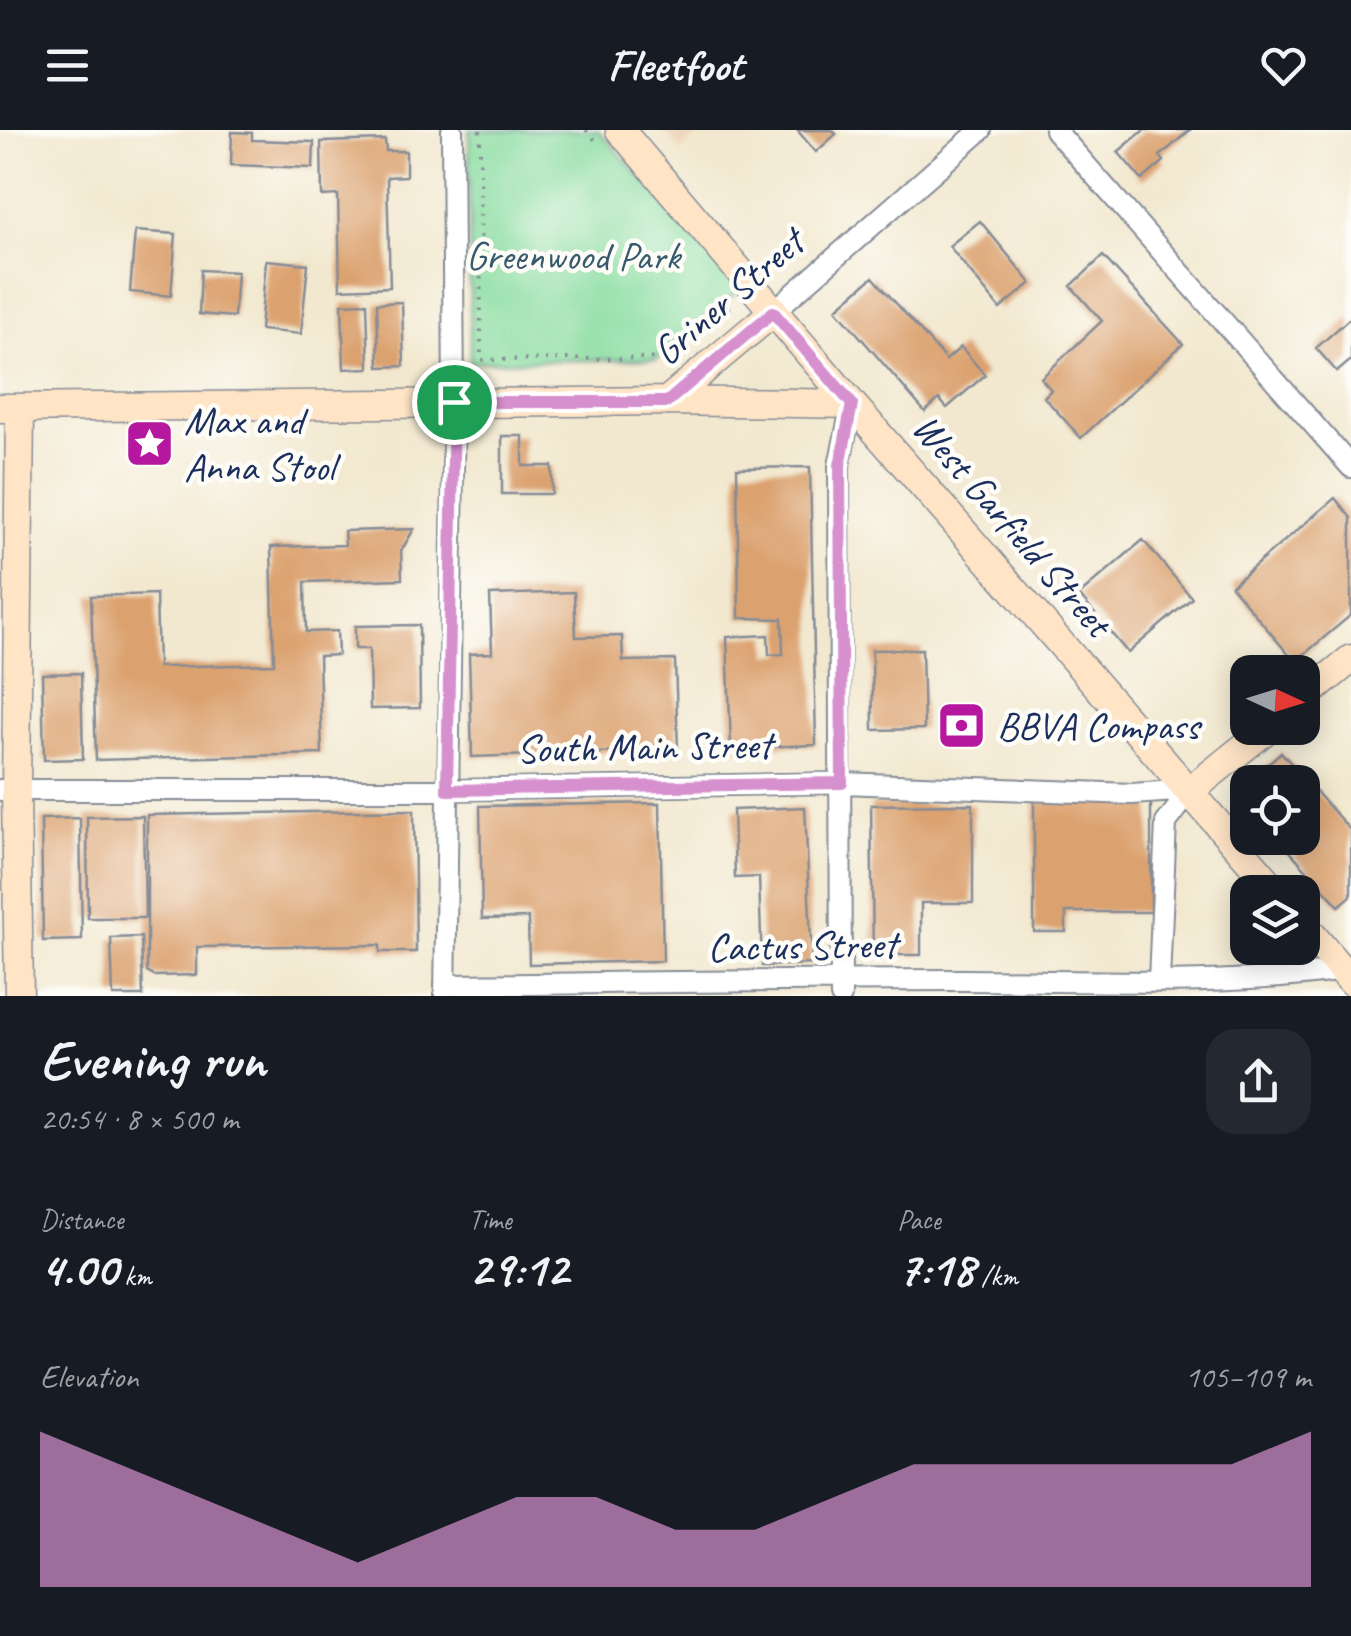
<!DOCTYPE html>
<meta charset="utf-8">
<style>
:root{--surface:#171b24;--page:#242831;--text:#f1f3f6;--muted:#9ea1a6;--accent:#d690ce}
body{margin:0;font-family:Caveat,sans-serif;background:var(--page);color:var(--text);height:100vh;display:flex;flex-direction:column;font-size:38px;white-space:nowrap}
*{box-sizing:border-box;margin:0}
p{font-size:32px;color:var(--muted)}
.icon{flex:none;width:55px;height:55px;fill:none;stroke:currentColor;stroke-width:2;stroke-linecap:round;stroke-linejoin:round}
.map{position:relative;height:866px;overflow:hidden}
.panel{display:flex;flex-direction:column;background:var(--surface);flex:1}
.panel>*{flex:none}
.needle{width:65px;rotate:94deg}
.fabs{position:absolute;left:1230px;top:525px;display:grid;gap:20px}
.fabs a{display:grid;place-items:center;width:90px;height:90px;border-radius:20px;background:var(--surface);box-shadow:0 5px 25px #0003;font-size:50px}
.pin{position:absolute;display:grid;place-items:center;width:85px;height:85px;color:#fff;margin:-42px;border:5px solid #fff;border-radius:50%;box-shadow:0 2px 10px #0007}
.round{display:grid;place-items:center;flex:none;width:105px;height:105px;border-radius:30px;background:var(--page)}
.headline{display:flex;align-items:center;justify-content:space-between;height:170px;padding:0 40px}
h1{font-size:55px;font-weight:700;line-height:75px}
.metrics{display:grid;grid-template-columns:repeat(3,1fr);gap:15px;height:170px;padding:10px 40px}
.metrics div{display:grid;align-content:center}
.metrics b{font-size:50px;font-weight:700}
.metrics small{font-size:28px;font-weight:400}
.metrics p{font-size:28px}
.chart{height:280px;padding:20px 40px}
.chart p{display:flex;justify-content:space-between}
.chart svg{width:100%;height:180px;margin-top:10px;fill:var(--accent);opacity:.7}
header{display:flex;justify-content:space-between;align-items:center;height:130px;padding:0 40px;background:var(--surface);font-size:45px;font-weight:700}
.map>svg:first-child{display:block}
</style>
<header><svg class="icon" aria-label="menu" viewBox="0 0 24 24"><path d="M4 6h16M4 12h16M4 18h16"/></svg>Fleetfoot<svg class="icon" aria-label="heart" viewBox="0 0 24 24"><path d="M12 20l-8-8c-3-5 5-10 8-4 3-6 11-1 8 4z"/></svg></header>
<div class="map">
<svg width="1351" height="866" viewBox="0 0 1351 866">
<rect width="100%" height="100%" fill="#fdfcf7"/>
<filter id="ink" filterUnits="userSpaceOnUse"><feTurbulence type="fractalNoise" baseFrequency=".01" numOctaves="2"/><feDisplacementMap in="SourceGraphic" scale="20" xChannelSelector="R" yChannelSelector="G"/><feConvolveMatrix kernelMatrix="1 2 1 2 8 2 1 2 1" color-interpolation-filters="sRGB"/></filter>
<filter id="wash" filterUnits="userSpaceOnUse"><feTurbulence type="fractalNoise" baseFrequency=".0048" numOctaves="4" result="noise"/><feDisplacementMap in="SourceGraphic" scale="40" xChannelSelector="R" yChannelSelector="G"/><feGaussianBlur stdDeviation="2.25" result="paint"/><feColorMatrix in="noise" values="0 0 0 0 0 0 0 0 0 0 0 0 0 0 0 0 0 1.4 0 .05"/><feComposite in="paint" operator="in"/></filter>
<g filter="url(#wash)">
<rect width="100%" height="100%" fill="#f2e8cf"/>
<path fill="#efd6bb" d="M663,0H705L681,20Z"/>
<path fill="#85db9e" stroke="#50857e" stroke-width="2.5" d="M469,0H598L742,158L657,229L470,232Z"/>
<g id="blocks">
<path fill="#dba16e" d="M797,0H832L836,4L816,22Z
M1144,0H1190L1160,26L1164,31L1142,50L1118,22Z
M232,2L252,3V10L314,12L313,38L231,35Z
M385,10L386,21H406V46L387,47L390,157L340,159L338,65L322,66L321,12Z
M980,91L1031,153L1000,179L949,116Z
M135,101L176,104L171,166L130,162Z
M1103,126L1183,214L1081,308L1044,267L1051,260L1041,248L1102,191L1071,156Z
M266,130L308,134L301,204L260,200Z
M201,140L237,142L234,187L199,184Z
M873,147L946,230L961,217L985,245L947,278L939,269L925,282L836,179Z
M402,172L404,236L379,237L377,173Z
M367,173L369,238L344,239L342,174Z
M1351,187V230L1337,242L1316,218Z
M502,306H523V336H552V364H502Z
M810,337L816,615L731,618L727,507L768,505L769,525L783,524L782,489L739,488L737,338Z
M1335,368L1351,388V485L1295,532L1231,456Z
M414,399L401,421L402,449L305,452L306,502L337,501L338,525L319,526L322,624L96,630L91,466L156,464L158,537L274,534L271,417L345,415L344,401Z
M1143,410L1192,468L1128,523L1079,465Z
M574,462L576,507L622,506L623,531L675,530L678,620L472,627L469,524L492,523L490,465Z
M419,495L420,578L370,579L369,519H355V496Z
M922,519L924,599L873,600L872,520Z
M81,543L83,629L44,630L42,544Z
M1281,622L1351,701V766L1339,776L1278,708H1302V652H1248V673L1237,661Z
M1151,670V782H1066V802H1034V671Z
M660,673L663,831L529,834L528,788L482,789L480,676Z
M973,674V773H921V825H873L871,675Z
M805,677L812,834L762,836L759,747L735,748L733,680Z
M414,680L416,822H380V815L197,817V845L154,846L147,842V685Z
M143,686L145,788H88L87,687Z
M80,688L82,810L43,811L41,689Z
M141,807L143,866H113L111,808Z"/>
</g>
</g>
<g filter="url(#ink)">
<use href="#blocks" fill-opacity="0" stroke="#868c96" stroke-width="2.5"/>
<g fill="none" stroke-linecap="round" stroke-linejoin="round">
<defs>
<path id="street" d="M1055,0L1351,337
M773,182L981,0
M0,660H447L842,653L1132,664L1191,660
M1159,850L1166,693L1191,660
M445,855C617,853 790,850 962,850C1088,850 1218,858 1343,840
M445,866L454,272L452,0
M841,866L839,336L852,274"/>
<path id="secondary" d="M620,0L852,274L1277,762
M667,271L852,274
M0,278L667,271L773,182
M1302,569L1351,529
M1191,660L1268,598
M1302,793L1351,851
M19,866L16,660L20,278"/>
</defs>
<use href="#street" stroke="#868c96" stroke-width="24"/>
<use href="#secondary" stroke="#868c96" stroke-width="31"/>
<path stroke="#868c96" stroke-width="4" stroke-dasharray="2.5 8" stroke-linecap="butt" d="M480,0L481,230L664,228L734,175
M586,0L596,11"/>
<use href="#street" stroke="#fff" stroke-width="20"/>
<use href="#secondary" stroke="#ffe4c6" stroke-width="28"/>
</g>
</g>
<g fill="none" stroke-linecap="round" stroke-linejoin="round" filter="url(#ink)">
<defs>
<path id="route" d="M773,182L852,274L840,336L842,653L447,660L454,272H667Z"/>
</defs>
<use href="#route" stroke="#fff" stroke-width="20"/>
<use href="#route" stroke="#d690ce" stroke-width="12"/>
</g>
<defs>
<symbol id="sight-square" viewBox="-11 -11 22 22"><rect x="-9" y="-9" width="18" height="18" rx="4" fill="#b5179e" stroke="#fdfcf7"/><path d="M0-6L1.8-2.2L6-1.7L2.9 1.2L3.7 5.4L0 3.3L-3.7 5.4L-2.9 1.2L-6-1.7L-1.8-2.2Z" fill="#fff"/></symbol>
<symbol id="bank-square" viewBox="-11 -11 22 22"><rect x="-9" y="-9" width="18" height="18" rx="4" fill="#b5179e" stroke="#fdfcf7"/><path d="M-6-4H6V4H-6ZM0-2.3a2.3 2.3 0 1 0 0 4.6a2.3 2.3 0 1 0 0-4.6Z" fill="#fff"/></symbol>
</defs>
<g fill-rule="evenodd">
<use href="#sight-square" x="122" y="286" width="55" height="55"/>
<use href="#bank-square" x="934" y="568" width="55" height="55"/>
</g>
<g text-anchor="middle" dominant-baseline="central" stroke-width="9" stroke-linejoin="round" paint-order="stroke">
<g font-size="40" fill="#365a6e" stroke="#fdfcf7">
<text x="573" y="126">Greenwood Park</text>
</g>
<g font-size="40" fill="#1b2f5e" stroke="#fdfcf7">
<text transform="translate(728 167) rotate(-41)">Griner Street</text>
<text transform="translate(1012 395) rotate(49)">West Garfield Street</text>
<text transform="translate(644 617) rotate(-1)">South Main Street</text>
<text transform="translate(802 816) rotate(-1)">Cactus Street</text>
</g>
<g font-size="40" fill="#1b2f5e" stroke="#fdfcf7" text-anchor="start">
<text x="184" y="291">Max and<tspan x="184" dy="46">Anna Stool</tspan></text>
<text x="997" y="596">BBVA Compass</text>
</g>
</g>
</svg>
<div class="fabs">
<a><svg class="needle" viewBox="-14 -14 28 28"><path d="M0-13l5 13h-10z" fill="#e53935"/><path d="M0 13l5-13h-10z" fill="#9ea1a6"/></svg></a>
<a><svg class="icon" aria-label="locate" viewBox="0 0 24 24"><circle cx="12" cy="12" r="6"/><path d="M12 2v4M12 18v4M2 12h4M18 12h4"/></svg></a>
<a><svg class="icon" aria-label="layers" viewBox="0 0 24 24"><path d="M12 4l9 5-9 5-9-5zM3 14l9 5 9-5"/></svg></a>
</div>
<div class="pin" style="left:454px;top:272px;background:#1e9e55"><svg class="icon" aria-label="arrive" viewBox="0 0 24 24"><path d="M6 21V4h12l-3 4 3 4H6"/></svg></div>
</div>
<section class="panel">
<div class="headline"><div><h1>Evening run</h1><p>20:54 · 8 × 500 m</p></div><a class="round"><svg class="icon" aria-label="share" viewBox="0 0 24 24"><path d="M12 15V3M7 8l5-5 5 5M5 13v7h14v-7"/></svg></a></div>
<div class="metrics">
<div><p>Distance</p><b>4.00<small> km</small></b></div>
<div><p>Time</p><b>29:12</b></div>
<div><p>Pace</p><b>7:18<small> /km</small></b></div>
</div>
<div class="chart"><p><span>Elevation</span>105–109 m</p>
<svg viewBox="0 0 160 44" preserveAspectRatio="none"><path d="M0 44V6L10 14L20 22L30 30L40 38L50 30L60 22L70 22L80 30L90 30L100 22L110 14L120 14L130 14L140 14L150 14L160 6V44z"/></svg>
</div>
</section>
